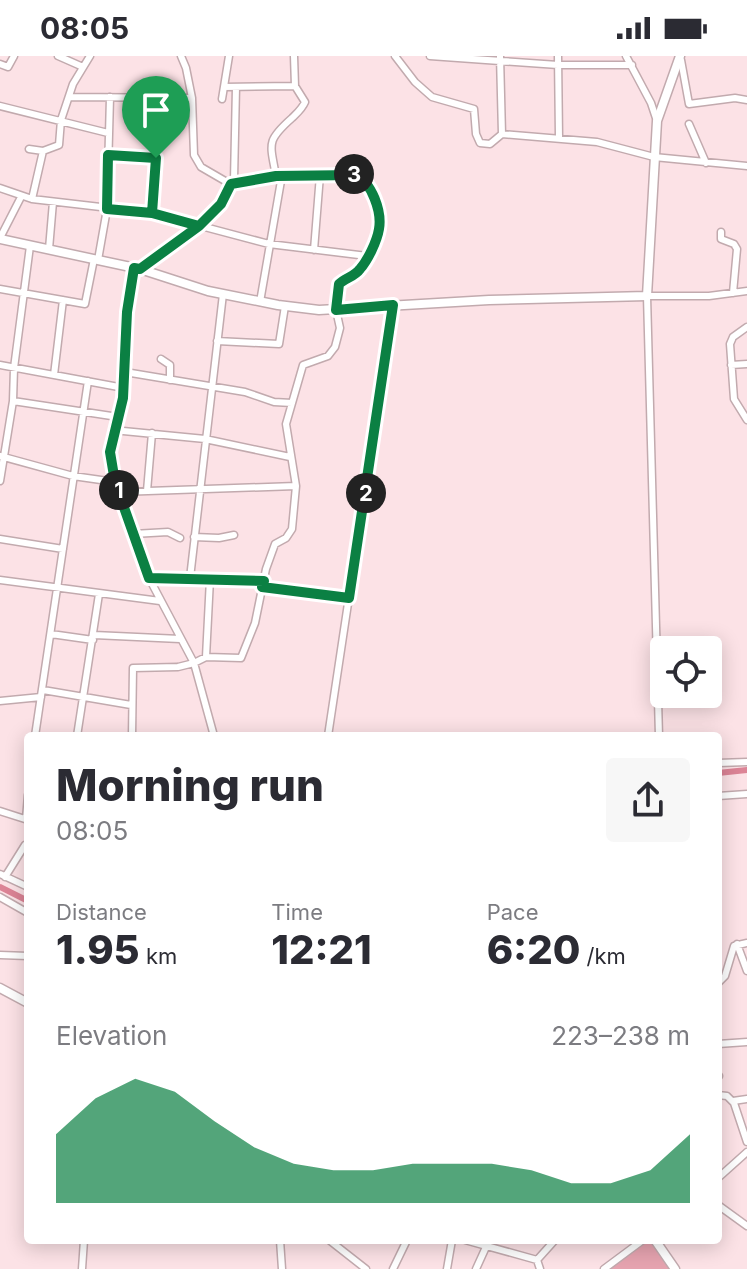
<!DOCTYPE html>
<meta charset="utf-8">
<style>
:root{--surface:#fff;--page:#f7f7f7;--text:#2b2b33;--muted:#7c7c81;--accent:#0b8043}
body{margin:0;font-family:Inter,sans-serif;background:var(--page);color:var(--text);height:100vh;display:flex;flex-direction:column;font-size:30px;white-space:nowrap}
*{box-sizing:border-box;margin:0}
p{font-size:26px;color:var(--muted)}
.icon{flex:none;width:44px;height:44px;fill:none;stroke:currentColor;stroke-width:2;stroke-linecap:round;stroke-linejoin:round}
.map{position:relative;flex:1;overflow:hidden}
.drawer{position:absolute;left:24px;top:676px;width:698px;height:512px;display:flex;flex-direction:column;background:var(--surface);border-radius:8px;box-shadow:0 4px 20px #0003}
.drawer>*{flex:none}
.tools{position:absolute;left:650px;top:580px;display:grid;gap:16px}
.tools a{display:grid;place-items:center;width:72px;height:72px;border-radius:8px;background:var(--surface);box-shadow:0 4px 20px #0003;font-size:40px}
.pin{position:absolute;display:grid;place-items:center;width:68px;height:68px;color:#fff;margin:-82px -34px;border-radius:50% 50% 50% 0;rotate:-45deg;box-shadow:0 0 8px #0007}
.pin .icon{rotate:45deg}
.km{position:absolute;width:40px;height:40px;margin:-20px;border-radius:50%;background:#222;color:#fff;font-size:22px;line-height:40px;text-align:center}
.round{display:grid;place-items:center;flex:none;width:84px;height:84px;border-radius:8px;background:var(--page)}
.overview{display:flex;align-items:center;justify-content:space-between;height:136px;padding:0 32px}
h1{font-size:44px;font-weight:800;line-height:60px}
.figures{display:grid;grid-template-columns:repeat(3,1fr);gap:12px;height:136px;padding:8px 32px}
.figures div{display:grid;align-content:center}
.figures b{font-size:40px;font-weight:800}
.figures small{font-size:22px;font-weight:400}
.figures p{font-size:22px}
.chart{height:224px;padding:16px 32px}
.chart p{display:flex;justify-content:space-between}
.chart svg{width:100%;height:144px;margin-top:8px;fill:var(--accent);opacity:.7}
.status{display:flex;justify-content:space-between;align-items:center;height:56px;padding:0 40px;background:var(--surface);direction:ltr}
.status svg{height:22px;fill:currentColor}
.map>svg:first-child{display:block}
</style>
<div class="status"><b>08:05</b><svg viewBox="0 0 49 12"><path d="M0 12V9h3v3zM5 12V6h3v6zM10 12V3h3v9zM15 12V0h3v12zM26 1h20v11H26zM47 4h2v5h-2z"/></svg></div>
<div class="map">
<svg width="747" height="1213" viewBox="0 0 747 1213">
<rect width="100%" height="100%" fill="#fce2e6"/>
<path fill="#e5a3af" d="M645,1184H652L670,1213H607Z"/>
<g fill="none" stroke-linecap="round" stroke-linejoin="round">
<path stroke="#dc8496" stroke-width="6" d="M718,717L747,714
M0,831L28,845"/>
<defs>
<path id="street" d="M58,0L83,11
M395,0L415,26L432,41L474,53L476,78L480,87L490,88L502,78
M430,0L558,9H632
M500,0L502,78L597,86L654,101L747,110
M558,0L559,81
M626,0L651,47L657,65
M681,4L689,48L735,42L747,44
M0,8L8,11L14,0
M224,31L295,30
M69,41L192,42
M222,43L229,0
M0,50L108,77
M689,68L706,107
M29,93L43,95
M108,99L156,102
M276,120C270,87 266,85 292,62C298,56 302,53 305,46L295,30L294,0
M0,132L32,143L152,157L269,188L367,200
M32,143L43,95L59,89L61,64L73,28L90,0
M152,157L156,102L155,41
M721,176V183L734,188L737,193L733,237
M0,182L21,141
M49,193L53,146
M314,194L320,119
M98,204L107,153L110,41
M134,212L127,256L124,332L111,384L110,401L115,426L149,522L194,607L206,601L241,602L255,567L266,513L275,488L286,482L292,473L296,430L286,368L303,309L328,300L335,291L340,272L336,254L338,231L361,213L379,174L376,148L365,125L349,117L276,120L232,129L201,111L194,99L192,42L186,12L181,0
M140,213L199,170L223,145L234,124L236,31
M0,233L85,248L94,203
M260,246L282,119
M747,271L733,281L730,288L734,343L747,364
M217,285L279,288L285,250
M161,303L170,309V324
M0,309L124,332
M731,309L747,308
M125,316L245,336L274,346L292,347
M54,319L63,244
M13,345L118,361
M113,374L205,383L290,401
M0,400L73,420L115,426
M0,425L13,345L14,312L30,190
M147,435L152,377
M119,436L296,430
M133,478L168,476L180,482
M194,481L219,482L234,479
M0,483L63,493
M149,522L264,525
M190,522L223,238
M0,524L160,545
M262,531L349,542
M51,578L93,584
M94,579L180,583
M206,601L210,523
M43,634L131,649
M0,645L41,641
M35,680L88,325
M77,680L99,538
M132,680L133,612L178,611L194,607L214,680
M328,680L393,249
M659,680L647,240H709L747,235
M718,707L747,706
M718,740L747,738
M0,755L28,764
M26,763L28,739
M0,818L28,831
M5,821L25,789
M0,841L28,857
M737,888L747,915
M0,899L28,900
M718,927L725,920L734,890L747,887
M718,988L747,986
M718,1020H719
M718,1039L727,1040L734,1047L747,1086
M733,1045L747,1043
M718,1122L747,1096
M718,1149L747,1170
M280,1184L282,1213
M329,1184L366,1213
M465,1184L537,1204
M82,1213L84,1184
M393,1213L407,1184
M447,1213L452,1184
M476,1213L486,1191
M540,1213L537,1204L555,1184
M604,1213L643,1184"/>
<path id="secondary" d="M0,183L140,213L208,235L278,249L319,254L489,244L647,240L657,65L680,0
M0,932L28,947
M655,1184L675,1213"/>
</defs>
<use href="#street" stroke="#c2aaae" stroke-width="9"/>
<use href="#secondary" stroke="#c2aaae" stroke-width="11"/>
<use href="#street" stroke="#fff" stroke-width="6"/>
<use href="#secondary" stroke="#fff" stroke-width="8"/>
</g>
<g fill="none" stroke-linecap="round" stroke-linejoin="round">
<defs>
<path id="route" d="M156,102L152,157L199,170L140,213L134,212L127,256L123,342L110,396L115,426L149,522L264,525L262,531L349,542L393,249L336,254L339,228C346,222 355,220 360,213C368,204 377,185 379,173C382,156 372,126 355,119L276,120L231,128L221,148L199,170L152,157L107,153L108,99L156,102"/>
</defs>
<use href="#route" stroke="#fff" stroke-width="16"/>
<use href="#route" stroke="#0b8043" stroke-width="10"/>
</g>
</svg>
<div class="tools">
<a><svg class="icon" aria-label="locate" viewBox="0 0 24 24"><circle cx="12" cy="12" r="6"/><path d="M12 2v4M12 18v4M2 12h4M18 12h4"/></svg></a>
</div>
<div class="pin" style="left:156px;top:102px;background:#1e9e55"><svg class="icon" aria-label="arrive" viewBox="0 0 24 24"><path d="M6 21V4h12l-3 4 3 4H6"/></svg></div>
<b class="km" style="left:119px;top:434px">1</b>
<b class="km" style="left:366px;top:437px">2</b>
<b class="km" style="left:354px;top:118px">3</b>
<section class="drawer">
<div class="overview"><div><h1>Morning run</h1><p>08:05</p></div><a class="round"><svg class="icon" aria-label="share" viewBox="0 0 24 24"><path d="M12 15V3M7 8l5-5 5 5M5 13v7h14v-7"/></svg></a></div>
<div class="figures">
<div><p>Distance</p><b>1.95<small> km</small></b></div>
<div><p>Time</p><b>12:21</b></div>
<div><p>Pace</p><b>6:20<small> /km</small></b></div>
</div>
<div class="chart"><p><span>Elevation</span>223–238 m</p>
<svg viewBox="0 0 160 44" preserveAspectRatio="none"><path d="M0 44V23L10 12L20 6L30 10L40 19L50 27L60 32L70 34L80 34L90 32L100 32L110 32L120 34L130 38L140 38L150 34L160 23V44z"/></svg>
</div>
</section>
</div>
